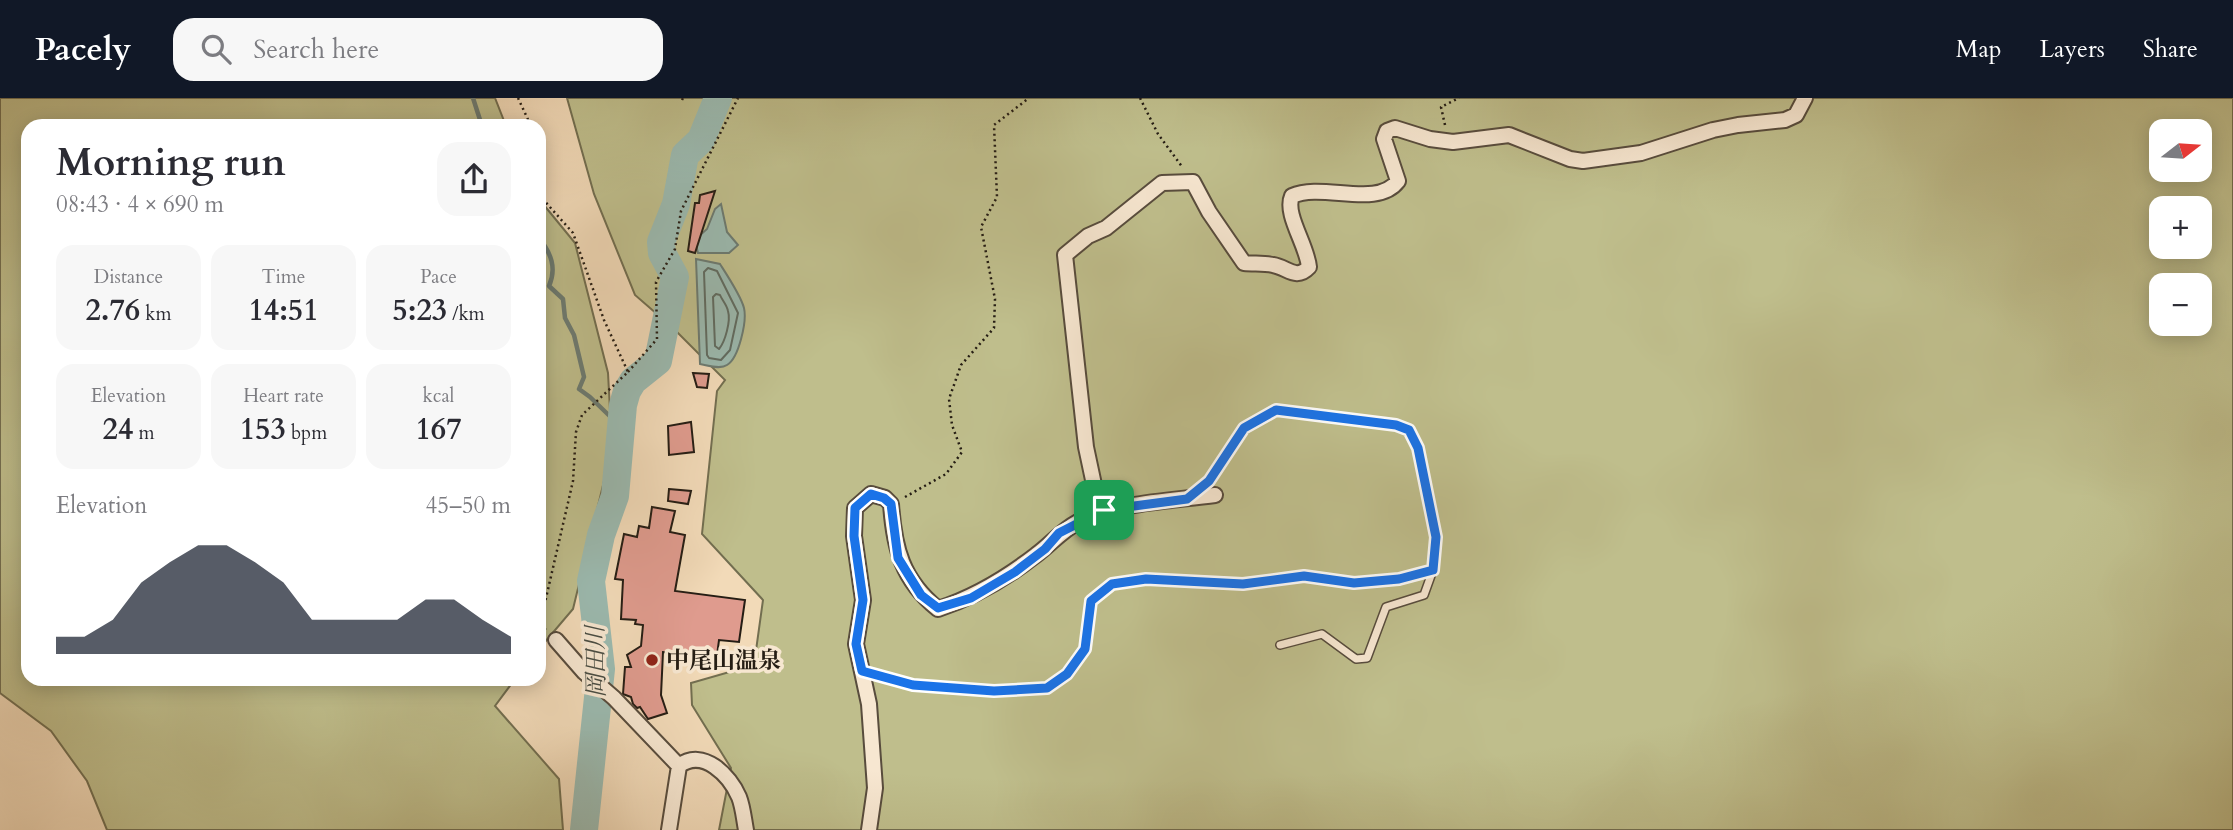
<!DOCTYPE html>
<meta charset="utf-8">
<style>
:root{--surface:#fff;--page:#f7f7f7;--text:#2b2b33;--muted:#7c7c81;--accent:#111827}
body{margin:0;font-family:Cardo,"Noto Serif JP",serif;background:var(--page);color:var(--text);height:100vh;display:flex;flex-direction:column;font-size:26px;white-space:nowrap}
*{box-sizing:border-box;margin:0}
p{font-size:23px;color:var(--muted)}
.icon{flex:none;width:38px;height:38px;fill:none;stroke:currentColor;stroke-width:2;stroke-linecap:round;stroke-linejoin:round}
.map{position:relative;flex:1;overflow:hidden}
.details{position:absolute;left:21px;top:21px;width:525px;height:567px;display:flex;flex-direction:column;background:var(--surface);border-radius:21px;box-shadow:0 4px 18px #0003}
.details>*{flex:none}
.needle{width:46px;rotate:73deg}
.fabs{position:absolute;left:2149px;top:21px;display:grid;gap:14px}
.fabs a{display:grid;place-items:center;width:63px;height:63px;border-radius:14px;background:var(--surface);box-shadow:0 4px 18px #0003;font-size:35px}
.pin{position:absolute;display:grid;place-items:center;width:60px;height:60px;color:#fff;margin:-30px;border-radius:14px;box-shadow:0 4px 10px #0006}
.round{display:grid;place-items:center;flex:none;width:74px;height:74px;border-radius:21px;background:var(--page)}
.head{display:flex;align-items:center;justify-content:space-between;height:119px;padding:0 35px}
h1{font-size:38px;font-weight:600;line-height:52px}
.stats{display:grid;grid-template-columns:repeat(3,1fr);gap:10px;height:119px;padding:7px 35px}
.stats div{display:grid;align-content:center;border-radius:18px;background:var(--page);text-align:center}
.stats b{font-size:30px;font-weight:600}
.stats small{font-size:19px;font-weight:400}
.stats p{font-size:19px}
.chart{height:196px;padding:14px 35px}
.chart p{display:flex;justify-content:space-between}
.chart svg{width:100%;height:126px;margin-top:7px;fill:var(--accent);opacity:.7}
header{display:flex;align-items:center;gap:42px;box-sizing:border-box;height:98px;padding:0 35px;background:var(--accent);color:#fff}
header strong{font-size:33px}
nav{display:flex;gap:38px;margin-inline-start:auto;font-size:24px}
.search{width:490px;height:63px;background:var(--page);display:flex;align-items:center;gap:18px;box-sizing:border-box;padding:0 24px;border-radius:21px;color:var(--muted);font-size:26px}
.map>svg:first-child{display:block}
</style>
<header>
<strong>Pacely</strong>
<div class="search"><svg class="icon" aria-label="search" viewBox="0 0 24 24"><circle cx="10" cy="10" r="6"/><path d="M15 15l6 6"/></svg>Search here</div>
<nav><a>Map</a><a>Layers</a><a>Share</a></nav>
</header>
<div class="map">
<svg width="2233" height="732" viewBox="0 0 2233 732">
<rect width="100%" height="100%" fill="#f2dab8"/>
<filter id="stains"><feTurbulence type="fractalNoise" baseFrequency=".00286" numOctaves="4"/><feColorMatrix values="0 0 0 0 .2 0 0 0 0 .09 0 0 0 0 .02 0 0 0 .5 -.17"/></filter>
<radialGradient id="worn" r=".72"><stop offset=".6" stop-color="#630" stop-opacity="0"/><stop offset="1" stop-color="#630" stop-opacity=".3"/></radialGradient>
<path fill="#bfbe8c" stroke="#726e50" stroke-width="2" fill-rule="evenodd" d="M0,0H495L506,28H28V581H515L495,608L559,681L563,732H107L87,683L51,633L0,595Z
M567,0H2233V732H719L731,670L692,607L691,585L754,567L763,502L702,436L717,293L725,282L673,230L635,197L594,96ZM2161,33H2200V72H2161ZM2161,110H2200V149H2161ZM2161,187H2200V226H2161Z
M539,101L575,145L608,275L612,350L573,511L539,551Z"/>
<path fill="#9bbab0" stroke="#6c7b72" stroke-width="2" d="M721,106L727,134L738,147L729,155H698L696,147L697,140L707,131L715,111Z
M696,161L720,166C727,177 741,198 744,210C747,223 739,260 727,267C720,272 707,267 700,266Z"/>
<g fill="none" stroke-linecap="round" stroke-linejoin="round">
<path stroke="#606c62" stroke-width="2" d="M708,170L717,173L738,215L730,252L721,262L709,260L707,257L704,174Z
M716,196L720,197C722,202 727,207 728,213C731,223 725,244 719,251L715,248L713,199Z"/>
<path stroke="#6c7b72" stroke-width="4.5" d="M473,0L482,28
M539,140C551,155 557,170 549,188L563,201L565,220L574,237L584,279L579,291L590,299L621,329"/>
<path stroke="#9bbab0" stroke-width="28" d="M584,732L601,571L591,483L601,437L615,398L623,307L627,293L633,283L658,263L675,179L662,155L661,144L676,106L685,57L701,42L718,0"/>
</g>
<path fill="#df9b8e" stroke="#251d14" stroke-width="2" d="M715,93L695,155L688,153L695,105H699L700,97Z
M693,275L709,276L707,290L697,289Z
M691,324L694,354L669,357L668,328Z
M669,391L691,393L688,406L668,403Z
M652,409L675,413L670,434L685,437L675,493L745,502L739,544L719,542L716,565L692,562L693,556L663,554L661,597L667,615L648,621L640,609L637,610L633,606L631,599L623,596L625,569H631L627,557L641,548L643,527L635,526L636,522L621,521L623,482L615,481L624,436L637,439L639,428L649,430Z"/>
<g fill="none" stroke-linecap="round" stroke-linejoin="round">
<defs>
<path id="service" d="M1192,397L1209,383L1244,330L1276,312L1397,327L1409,332L1418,350L1436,439L1433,472
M862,573L913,587L994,593L1047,590L1067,576L1085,551L1091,503L1112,486L1146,481L1243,486L1304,478L1354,485L1399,481L1433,472L1424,497L1386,509L1367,560L1356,561L1322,536L1280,547"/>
<path id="minor" d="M1104,412L1096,396L1086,349L1065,157L1088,138L1106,130L1162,85L1193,84L1209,114L1244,165C1254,166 1264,165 1273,167C1287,169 1296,183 1309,169C1307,147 1284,116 1292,98C1322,84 1377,111 1398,83L1384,41L1387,33L1395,30L1430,41L1453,44L1509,37L1570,61L1583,63L1641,55L1713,32L1738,27L1785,22L1796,17L1805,0
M556,542L584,574L614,600L679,668L669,732
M679,668C703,649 730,678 739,699C743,709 744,722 746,732
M869,732L875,690L869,606L856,546L863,502L854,438L855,410L871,396L885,400L891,406C894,450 902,482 938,511C975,499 1005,481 1036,457C1051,446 1061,433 1078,424C1118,404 1171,403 1215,397"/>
</defs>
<use href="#service" stroke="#584c3d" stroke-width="10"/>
<use href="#minor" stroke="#584c3d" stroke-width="18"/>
<path stroke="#251d14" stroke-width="2.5" stroke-dasharray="2 3.5" stroke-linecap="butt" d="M518,0L531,28
M1140,0L1158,36L1183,70
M682,2L683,0
M1445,27L1441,9L1459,0
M539,85L541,99L573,135L604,222L628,274L582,317L576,334L573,383L540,526L546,532
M628,274L657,241L656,184L675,151L681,113L738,0
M905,399L946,376L962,354L952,327L949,301L961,267L994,230L995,201L981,129L997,99L994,27L1029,0"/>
<use href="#service" stroke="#f7e7d1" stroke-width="7"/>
<use href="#minor" stroke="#f7e7d1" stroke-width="14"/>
</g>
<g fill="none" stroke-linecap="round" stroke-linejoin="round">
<defs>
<path id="route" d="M1276,312L1396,327L1409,332L1418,350L1436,439L1433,472L1399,481L1354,485L1304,478L1243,486L1146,481L1112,486L1091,503L1085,551L1067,576L1047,590L994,593L913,587L862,573L856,546L863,502L854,438L855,410L871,396L884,400L891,406L898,460L921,497L938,510L971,500L1015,474L1045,451L1059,435L1104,412L1187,401L1209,383L1244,330Z"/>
</defs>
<use href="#route" stroke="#fff" stroke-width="14"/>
<use href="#route" stroke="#1a73e8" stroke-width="9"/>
</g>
<circle fill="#8f2418" stroke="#f7e7d1" stroke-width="2.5" cx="652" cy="562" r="7"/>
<g text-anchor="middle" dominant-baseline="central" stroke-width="7" stroke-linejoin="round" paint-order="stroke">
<g font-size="23" font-weight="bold" fill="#251d14" stroke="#f7e7d1" text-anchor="start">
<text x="666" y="562">中尾山温泉</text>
</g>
<g font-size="24" font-style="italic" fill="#484c43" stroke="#f7e7d1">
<text transform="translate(596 564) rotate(-91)">岡田川</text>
</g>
</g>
<rect width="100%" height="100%" filter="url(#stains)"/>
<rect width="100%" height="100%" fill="url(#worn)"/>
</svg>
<div class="fabs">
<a><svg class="needle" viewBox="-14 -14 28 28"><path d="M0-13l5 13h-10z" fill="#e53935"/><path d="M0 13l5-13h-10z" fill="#7c7c81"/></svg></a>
<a>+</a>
<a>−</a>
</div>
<div class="pin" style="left:1104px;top:412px;background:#1e9e55"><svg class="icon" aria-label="arrive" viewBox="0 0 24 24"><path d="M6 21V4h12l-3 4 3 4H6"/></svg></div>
<section class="details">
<div class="head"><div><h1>Morning run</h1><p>08:43 · 4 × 690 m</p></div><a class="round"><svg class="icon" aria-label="share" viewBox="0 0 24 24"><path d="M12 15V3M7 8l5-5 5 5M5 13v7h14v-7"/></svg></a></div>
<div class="stats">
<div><p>Distance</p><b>2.76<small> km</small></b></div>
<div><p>Time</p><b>14:51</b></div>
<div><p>Pace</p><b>5:23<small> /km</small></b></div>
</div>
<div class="stats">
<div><p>Elevation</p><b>24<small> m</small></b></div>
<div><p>Heart rate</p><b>153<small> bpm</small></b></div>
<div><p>kcal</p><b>167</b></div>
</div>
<div class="chart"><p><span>Elevation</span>45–50 m</p>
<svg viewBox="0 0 160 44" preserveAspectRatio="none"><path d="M0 44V38L10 38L20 32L30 19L40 12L50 6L60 6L70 12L80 19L90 32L100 32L110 32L120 32L130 25L140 25L150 32L160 38V44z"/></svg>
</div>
</section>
</div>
